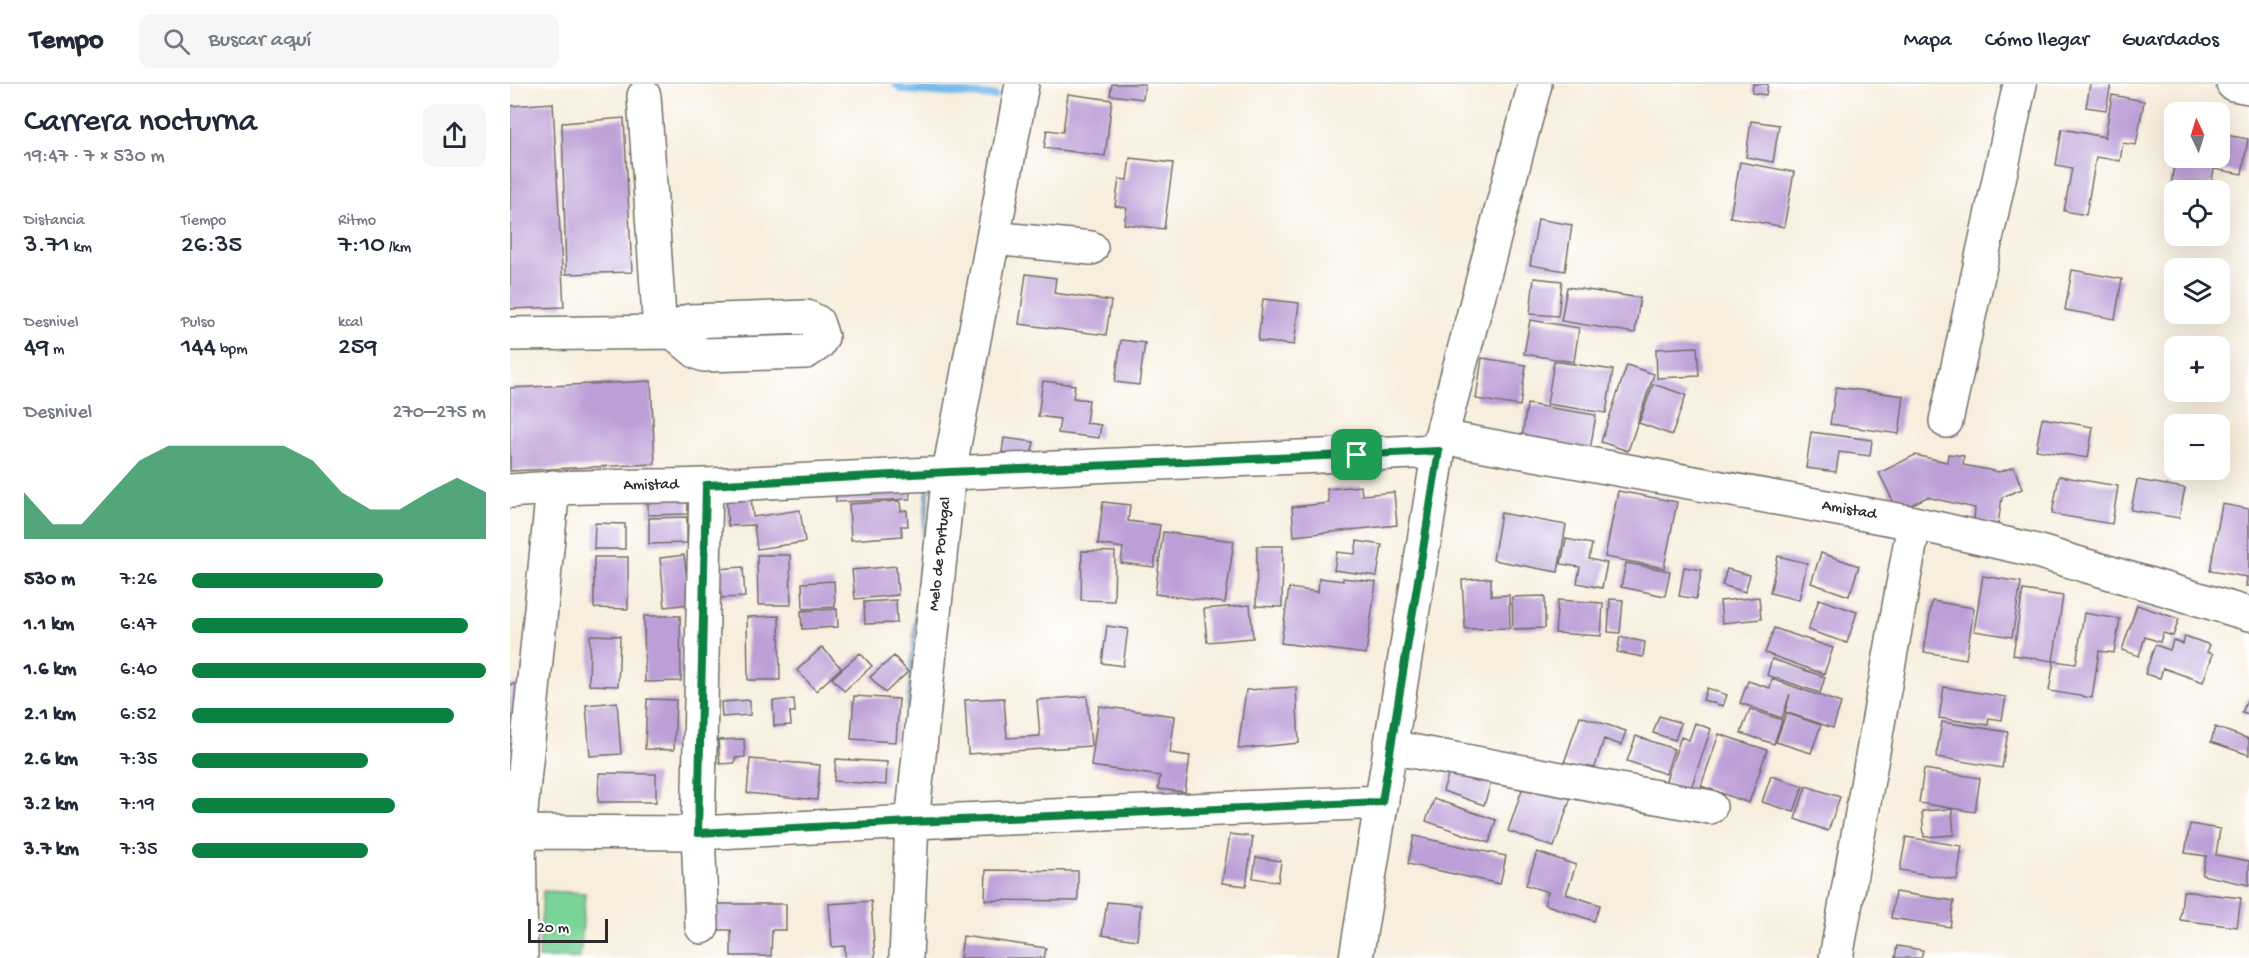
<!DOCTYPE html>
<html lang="es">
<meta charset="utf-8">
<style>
:root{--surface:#fff;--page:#f6f6f7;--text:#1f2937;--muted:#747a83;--line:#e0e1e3;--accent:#0b8043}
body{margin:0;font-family:"Gochi Hand",sans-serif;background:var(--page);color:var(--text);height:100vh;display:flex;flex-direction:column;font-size:22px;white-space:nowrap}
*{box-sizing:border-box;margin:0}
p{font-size:20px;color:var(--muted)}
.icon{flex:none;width:33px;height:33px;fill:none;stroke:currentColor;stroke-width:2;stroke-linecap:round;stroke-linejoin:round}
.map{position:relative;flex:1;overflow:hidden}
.sheet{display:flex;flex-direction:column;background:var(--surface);width:510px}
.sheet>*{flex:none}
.needle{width:39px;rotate:356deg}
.controls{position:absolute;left:1654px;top:18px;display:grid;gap:12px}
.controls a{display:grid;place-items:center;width:66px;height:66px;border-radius:12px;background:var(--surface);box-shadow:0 6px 24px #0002;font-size:30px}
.scale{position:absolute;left:18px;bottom:15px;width:80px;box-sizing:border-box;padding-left:6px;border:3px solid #2b2b2b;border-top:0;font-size:16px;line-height:21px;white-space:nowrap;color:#2b2b2b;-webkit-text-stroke:4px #fff;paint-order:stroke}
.pin{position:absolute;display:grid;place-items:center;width:51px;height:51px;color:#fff;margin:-26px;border-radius:12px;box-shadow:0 3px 9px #0006}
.round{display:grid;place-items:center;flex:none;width:63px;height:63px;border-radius:12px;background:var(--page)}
.head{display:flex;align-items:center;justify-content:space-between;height:102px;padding:0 24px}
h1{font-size:33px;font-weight:600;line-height:45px}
.stats{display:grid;grid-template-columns:repeat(3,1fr);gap:9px;height:102px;padding:6px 24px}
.stats div{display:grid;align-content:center}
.stats b{font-size:26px;font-weight:600}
.stats small{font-size:16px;font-weight:400}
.stats p{font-size:16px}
.chart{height:168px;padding:12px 24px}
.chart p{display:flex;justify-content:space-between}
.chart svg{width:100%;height:108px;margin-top:6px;fill:var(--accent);opacity:.7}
ul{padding:0 24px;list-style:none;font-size:20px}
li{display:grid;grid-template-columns:96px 72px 1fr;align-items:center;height:45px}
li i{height:15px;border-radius:8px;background:var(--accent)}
header{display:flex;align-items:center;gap:36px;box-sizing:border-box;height:84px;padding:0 30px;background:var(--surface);border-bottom:2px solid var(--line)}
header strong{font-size:28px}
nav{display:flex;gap:33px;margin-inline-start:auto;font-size:21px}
.search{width:420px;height:54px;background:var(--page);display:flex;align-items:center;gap:15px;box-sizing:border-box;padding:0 21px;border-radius:12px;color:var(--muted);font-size:22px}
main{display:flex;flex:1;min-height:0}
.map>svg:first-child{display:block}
</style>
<header>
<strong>Tempo</strong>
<div class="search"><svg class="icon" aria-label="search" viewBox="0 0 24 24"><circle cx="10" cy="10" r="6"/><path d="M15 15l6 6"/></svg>Buscar aquí</div>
<nav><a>Mapa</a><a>Cómo llegar</a><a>Guardados</a></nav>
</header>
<main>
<section class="sheet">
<div class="head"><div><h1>Carrera nocturna</h1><p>19:47 · 7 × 530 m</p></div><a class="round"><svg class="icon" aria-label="share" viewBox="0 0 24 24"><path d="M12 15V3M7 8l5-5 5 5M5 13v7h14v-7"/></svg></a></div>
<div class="stats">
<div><p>Distancia</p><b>3.71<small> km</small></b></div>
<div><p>Tiempo</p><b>26:35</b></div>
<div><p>Ritmo</p><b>7:10<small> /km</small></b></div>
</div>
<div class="stats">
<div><p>Desnivel</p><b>49<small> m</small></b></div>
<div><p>Pulso</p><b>144<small> bpm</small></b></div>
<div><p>kcal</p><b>259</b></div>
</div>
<div class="chart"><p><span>Desnivel</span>270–275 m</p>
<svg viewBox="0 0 160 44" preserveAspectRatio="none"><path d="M0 44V25L10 38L20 38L30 25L40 12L50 6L60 6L70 6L80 6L90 6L100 12L110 25L120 32L130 32L140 25L150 19L160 25V44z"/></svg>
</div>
<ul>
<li><b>530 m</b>7:26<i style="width:65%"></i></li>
<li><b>1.1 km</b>6:47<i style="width:94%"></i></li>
<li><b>1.6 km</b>6:40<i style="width:100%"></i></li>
<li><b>2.1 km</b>6:52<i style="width:89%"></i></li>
<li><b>2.6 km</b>7:35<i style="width:60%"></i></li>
<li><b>3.2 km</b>7:19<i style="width:69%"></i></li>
<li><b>3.7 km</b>7:35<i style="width:60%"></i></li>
</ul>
</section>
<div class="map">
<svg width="1739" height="874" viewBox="0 0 1739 874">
<defs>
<pattern id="water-ripples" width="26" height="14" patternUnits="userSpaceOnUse" patternTransform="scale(1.5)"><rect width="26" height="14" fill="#77baed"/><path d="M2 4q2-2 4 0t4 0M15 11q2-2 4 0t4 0" fill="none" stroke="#6297c0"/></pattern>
</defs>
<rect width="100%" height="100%" fill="#fff"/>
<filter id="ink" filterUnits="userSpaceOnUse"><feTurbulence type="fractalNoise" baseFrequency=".0167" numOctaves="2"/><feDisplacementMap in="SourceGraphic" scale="12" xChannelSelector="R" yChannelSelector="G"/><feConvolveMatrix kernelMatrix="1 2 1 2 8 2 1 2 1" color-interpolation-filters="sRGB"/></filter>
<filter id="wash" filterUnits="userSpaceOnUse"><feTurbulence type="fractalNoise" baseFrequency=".008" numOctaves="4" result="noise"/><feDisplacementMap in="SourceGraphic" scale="24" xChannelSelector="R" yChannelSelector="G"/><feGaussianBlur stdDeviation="1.35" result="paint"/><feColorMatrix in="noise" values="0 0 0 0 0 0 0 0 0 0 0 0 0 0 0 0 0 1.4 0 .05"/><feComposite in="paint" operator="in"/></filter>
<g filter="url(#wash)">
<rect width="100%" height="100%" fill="#f7eedd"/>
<path fill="#7ad399" stroke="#527f62" stroke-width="1.5" d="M33,807L75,809L70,874H29Z"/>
<path fill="url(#water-ripples)" stroke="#51728c" stroke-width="1.5" d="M417,401H420L391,718H388Z"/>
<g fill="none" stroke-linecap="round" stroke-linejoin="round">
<path stroke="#77baed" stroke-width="8" d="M386,0L393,6L485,12"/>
</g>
<g id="blocks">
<path fill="#bc9fd7" d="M602,0H635L633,15L600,11Z
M1243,0H1258L1256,11L1242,9Z
M1580,0H1601L1596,26L1576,23Z
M558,10L602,16L595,72L534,64L537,46L553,48Z
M1602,11L1634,17L1626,61L1613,59L1610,77L1586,73L1576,131L1554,127L1562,84L1546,81L1552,45L1595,53Z
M43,19L54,223L0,225V22Z
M114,34L122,188L56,190L52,39Z
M1241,37L1269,41L1263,78L1236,73Z
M1710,50L1738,55L1732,90L1704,85L1700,106L1661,101L1665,74H1710Z
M620,74L663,79L654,145L614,140L617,124L605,122L609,95L617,96Z
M1230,78L1284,88L1274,143L1220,133Z
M1028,135L1062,141L1055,187L1020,181Z
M1562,186L1612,195L1605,235L1555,226Z
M516,190L546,194L544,209L601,217L596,251L509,240Z
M1024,194L1052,197L1048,232L1020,230Z
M1057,203L1130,214L1125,249L1051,237Z
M753,215L789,219L784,261L748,257Z
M1020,236L1069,244L1064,278L1014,270Z
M611,256L635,259L629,301L605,298Z
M1187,263L1189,292L1147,294L1146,265Z
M972,274L1016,281L1010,322L966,315Z
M1044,277L1103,286L1096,329L1037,320Z
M1117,281L1144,290L1118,367L1091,358Z
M141,297L145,380L0,387V304Z
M533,297L565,301L563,314L579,316L576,339L591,341L589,354L548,349L550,335L528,332Z
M1143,300L1176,311L1162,351L1129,339Z
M1326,303L1394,312L1389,350L1320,340Z
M1017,320L1086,331L1080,366L1012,354Z
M1532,334L1583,343L1578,374L1526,366Z
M1301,348L1362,356L1360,372L1329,368L1326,388L1296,384Z
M494,354L524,358L521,372L492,368Z
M1438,370L1454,372L1453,381L1489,388L1504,383L1512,405L1492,413L1488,440L1464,437L1465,424L1417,413L1388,427L1369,389L1405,371L1437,378Z
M1549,392L1608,402L1602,440L1542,430Z
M1627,396L1675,404L1669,434L1621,426Z
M399,400L400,415L326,418L325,403Z
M851,402L852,411L884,408L887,441L784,452L782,423L819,419L817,405Z
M1108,407L1167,418L1154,484L1095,473Z
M241,412L243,433L290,426L295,458L247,465L244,441L218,442L216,413Z
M178,413V430L138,431V414Z
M390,417L391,427L397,426L398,442H391L392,452L341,456L339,420Z
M593,418L620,421L618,437L650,441L644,483L611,479L613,464L588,460Z
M1712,420L1739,425V502H1736L1737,493L1700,487Z
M991,429L1056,441L1048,488L983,476Z
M177,433V459L139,460V434Z
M85,439L115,440V465H84Z
M653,448L724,457L715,519L645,510Z
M1056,455L1082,460L1079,475L1097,479L1092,504L1067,499L1070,483L1051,480Z
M847,457L872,461L867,492L824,486L827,468L845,470Z
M747,462H773L772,523L746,522Z
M572,467L605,468L604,517L571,516Z
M1311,469L1349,482L1339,512L1301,499Z
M174,471L180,520L155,523L150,474Z
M247,471H280L281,521H248Z
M1268,472L1297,479L1289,516L1260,509Z
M84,473H118V525L84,524Z
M1116,479L1160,487L1155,512L1111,503Z
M386,482L388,511L345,515L342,486Z
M233,483L235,513L209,514L207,485Z
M1174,483L1192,486L1186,515L1169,512Z
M1217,485L1240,491L1235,508L1212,501Z
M1473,492L1511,498L1502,553L1464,547Z
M809,494L833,497V494L866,498L856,570L771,559L779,504L808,508Z
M981,494V512L999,511L1000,544L955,545L952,496Z
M324,497L325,523L293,525L292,499Z
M1513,506L1553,512L1543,577L1503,571Z
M1035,512V544L1003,545L1002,513Z
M1249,513L1251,535L1212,539L1210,517Z
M1100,515L1113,516L1110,549L1098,548Z
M1309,515L1347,528L1337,559L1298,546Z
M386,516L387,539L355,540L354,518Z
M1048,516L1093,519L1091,552L1045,549Z
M1422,517L1464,524L1456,575L1414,568Z
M740,521L743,554L697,558L694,525Z
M1627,521L1669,535L1663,552L1653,549L1650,558L1635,553L1629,572L1612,566Z
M327,525L328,543L292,545L291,527Z
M1574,529L1610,535L1604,569L1589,567L1582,614L1539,607L1544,577L1566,580Z
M134,532H170L171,597L135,598Z
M269,532L270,596H238L237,533Z
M597,542L618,545L613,582L592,579Z
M1264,544L1323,564L1314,590L1255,569Z
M80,551L110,552L108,602L79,601Z
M1675,552L1700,561L1697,568L1703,570L1693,598L1653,584L1650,594L1635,590L1645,561L1660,566L1663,556L1673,560Z
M1110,553L1135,558L1133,573L1107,568Z
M312,563L331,584L306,607L287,586Z
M350,569L362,582L334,607L322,594Z
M384,572L398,588L375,609L360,593Z
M1262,575L1315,593L1310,609L1257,591Z
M1262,595L1331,619L1323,644L1275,628L1280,610L1272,634L1230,619L1238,597L1260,604Z
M0,600L15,601L12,635L0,634Z
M786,603L789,659L728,665L736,606Z
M1434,603L1496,613L1492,636L1479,634L1478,641L1429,634Z
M1197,604L1217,611L1213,622L1193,616Z
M1739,610V631L1732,629Z
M344,612L389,615L386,658L341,655Z
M577,612L581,662L458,670L455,616L494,614L497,654L530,652L527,616Z
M137,615L166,616L164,666L135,665Z
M284,615L285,628H280L281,641L264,642L263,617Z
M240,616V631L212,633L211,618Z
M107,618L111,670L80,672L76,621Z
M589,622L665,632L660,669L680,672L675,708L648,705L650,692L581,682Z
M1240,625L1272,636L1264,660L1231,649Z
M1276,629L1311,641L1301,669L1266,658Z
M1070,632L1116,647L1111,661L1094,655L1083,689L1054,679Z
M1149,632L1171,639L1165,656L1143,649Z
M1432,638L1498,648L1492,684L1426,673Z
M1185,639L1201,645L1180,707L1155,699L1171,653L1179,656Z
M1705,643L1739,655V671L1701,658Z
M1209,650L1257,666L1239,719L1191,702Z
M1126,652L1164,665L1156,690L1117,677Z
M234,655L235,673L225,674V679L210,680L208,656Z
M240,675L310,681L307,716L237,709Z
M326,675L377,678L376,701L324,697Z
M942,679L983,693L974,721L933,707Z
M1414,685L1470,694L1465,728L1409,719Z
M89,689L146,690V718H88Z
M1261,692L1293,702L1284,728L1252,718Z
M1015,697L1061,713L1044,763L998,747Z
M1296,702L1330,713L1318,747L1285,735Z
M924,715L986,736L979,759L916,737Z
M1442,725L1444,751L1414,753L1412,727Z
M1680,740L1710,745L1706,771L1739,777V801L1692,791L1696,772L1675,769Z
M720,750L743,753L736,802L712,799Z
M904,752L996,772L990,800L898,780Z
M1396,753L1452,762L1447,796L1390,786Z
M1027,768L1066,781L1056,810L1090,821L1084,837L1034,820L1038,808L1016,801Z
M746,773L771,777L768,798L743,794Z
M476,786L568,787V817L475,816Z
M1673,807L1731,814L1727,843L1670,836Z
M1385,808L1444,817L1440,843L1381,834Z
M361,817L365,874H335V862L322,863L319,820Z
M597,818L631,821L627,856L592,851Z
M204,820H276V846H262L261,872H221V846H203Z
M453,852L536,864L534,874H450Z
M1387,862L1413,866L1411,874H1385Z"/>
</g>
</g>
<g filter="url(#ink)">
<use href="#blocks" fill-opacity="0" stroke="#726f69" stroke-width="1.5"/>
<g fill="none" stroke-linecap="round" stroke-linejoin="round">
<defs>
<path id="minor" d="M1723,0L1739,3
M134,12L150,248
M483,154L581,164
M0,250L163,248L178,237L297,233L307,238L312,253L308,260L296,268L194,271L187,268L163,248
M1436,337L1510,0
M931,353L1404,439L1523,466L1739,530
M0,407C73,400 146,404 219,400C456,387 692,377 929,367
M880,663L1200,723
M9,748L188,749L402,738L872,718
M192,843L188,749L196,401
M11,874L9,748L43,403
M396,874L402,738L439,388L512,0
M846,874L931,353L1025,0
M1326,874L1404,439"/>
</defs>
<use href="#minor" stroke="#726f69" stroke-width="36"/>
<use href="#minor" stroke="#fff" stroke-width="33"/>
</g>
</g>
<g fill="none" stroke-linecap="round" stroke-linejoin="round" filter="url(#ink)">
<defs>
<path id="route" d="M929,367L872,718L402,738L188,749L196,401L439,388Z"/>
</defs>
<use href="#route" stroke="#fff" stroke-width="12"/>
<use href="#route" stroke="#0b8043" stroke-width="8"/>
</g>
<g text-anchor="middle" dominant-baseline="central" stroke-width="5" stroke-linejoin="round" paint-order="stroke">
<g font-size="16" fill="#2b2b2b" stroke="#fff">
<text transform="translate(141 402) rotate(-1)">Amistad</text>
<text transform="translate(1339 427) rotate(10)">Amistad</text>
<text transform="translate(431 470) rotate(-84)">Melo de Portugal</text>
</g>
</g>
</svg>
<div class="controls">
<a><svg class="needle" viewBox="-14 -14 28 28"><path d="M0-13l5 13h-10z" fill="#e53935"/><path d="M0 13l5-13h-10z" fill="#747a83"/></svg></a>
<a><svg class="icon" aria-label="locate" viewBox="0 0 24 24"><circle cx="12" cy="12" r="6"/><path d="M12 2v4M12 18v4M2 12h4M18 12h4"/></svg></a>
<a><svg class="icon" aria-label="layers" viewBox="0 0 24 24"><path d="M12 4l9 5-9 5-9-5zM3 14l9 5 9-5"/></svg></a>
<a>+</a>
<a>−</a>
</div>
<div class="scale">20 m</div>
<div class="pin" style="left:847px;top:371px;background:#1e9e55"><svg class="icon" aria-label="arrive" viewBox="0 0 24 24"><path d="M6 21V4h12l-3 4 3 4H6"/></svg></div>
</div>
</main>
